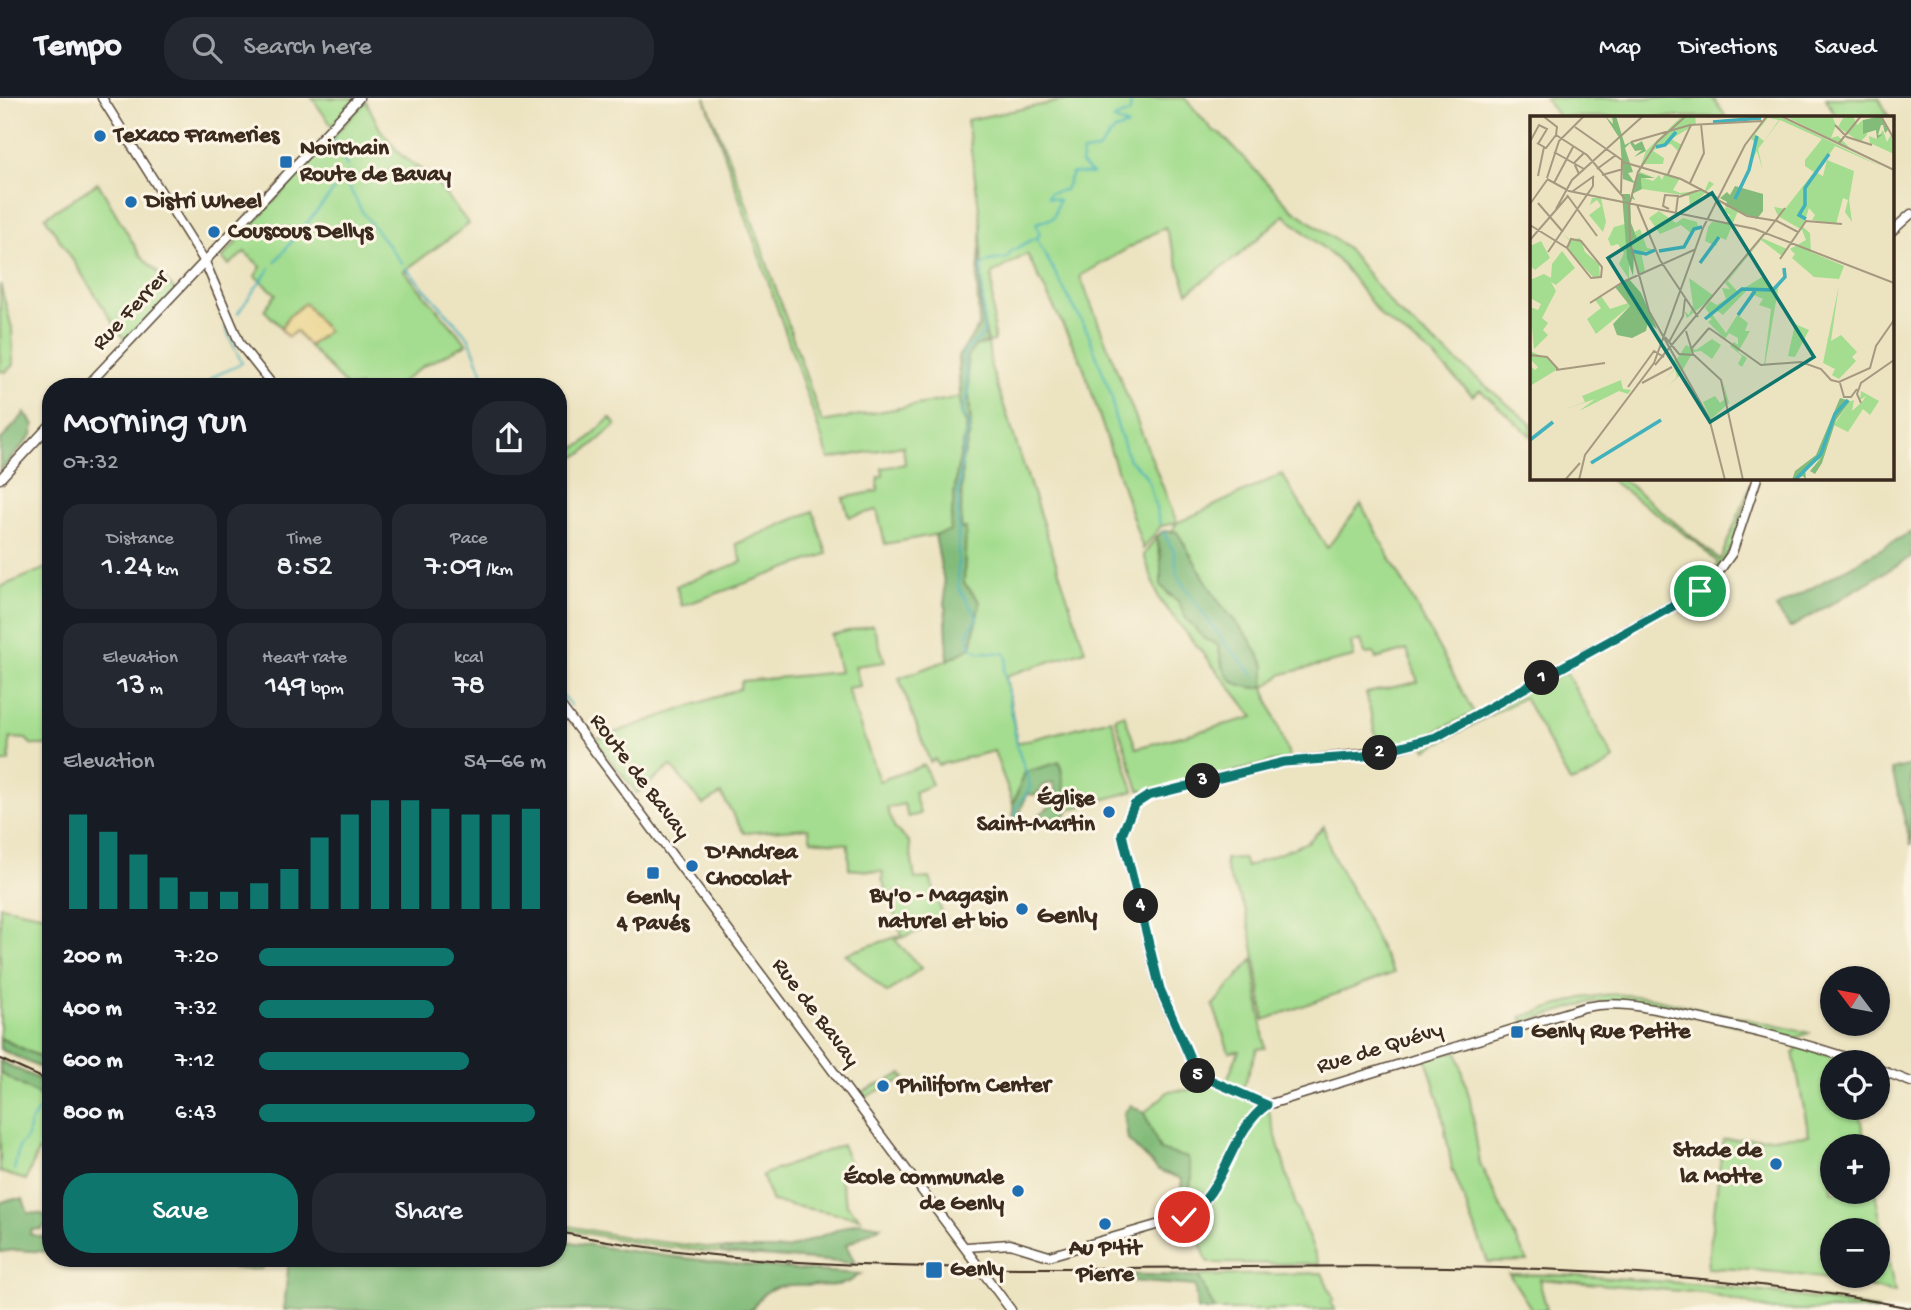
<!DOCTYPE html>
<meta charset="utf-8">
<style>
:root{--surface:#171b24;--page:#242831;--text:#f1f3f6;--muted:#9ea1a6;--line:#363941;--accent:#0f766e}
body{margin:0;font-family:"Gochi Hand",sans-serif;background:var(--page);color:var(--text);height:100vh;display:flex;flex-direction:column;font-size:26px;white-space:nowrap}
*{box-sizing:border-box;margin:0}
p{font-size:23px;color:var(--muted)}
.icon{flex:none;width:38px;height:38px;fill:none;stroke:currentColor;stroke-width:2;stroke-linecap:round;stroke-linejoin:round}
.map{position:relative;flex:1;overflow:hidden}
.details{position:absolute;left:42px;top:280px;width:525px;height:889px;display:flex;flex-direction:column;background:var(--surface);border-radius:28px;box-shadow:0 2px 5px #0004}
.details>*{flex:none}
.needle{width:46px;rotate:302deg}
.controls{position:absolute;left:1820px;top:868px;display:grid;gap:14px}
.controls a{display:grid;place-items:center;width:70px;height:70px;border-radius:50%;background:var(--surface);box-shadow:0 2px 5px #0004;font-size:35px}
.pin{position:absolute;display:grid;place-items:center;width:60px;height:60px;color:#fff;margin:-30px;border:4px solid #fff;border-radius:50%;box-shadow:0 2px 7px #0007}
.km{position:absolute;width:35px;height:35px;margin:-18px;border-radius:50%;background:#222;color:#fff;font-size:19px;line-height:35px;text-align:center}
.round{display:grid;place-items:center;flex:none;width:74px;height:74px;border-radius:28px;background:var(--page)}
.headline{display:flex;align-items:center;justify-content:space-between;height:119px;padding:0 21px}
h1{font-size:38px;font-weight:600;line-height:52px}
.metrics{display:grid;grid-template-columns:repeat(3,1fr);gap:10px;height:119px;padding:7px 21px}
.metrics div{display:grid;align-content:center;border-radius:18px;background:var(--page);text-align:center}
.metrics b{font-size:30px;font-weight:600}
.metrics small{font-size:19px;font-weight:400}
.metrics p{font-size:19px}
.chart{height:196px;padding:14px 21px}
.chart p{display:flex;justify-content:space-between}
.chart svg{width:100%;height:126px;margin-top:7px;stroke:var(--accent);stroke-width:6}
.cta{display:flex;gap:14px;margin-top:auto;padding:14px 21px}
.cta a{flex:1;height:80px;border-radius:28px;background:var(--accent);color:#fff;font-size:28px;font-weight:600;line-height:80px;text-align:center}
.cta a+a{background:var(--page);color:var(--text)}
ul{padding:0 21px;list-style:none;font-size:23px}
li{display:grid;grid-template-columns:112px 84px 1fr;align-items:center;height:52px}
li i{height:18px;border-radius:9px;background:var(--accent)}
header{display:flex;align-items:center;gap:42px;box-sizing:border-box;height:98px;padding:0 35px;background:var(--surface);border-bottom:2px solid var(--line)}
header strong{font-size:33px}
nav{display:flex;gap:38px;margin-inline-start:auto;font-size:24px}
.search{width:490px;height:63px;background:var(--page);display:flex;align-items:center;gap:18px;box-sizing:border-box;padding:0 24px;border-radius:28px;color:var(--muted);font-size:26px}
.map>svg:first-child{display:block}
</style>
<header>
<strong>Tempo</strong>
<div class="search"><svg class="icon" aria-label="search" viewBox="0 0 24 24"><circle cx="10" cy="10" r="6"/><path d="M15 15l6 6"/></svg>Search here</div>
<nav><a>Map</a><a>Directions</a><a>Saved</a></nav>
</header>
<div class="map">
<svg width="1911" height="1212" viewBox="0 0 1911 1212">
<rect width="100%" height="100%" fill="#fcf5e5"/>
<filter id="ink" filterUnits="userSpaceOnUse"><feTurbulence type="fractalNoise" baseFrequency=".0143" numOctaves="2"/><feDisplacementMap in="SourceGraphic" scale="14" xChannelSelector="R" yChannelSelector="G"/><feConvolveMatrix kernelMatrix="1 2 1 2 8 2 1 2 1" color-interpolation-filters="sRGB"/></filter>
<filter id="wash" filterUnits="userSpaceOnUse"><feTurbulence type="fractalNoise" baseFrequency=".00686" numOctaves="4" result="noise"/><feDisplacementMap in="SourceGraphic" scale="28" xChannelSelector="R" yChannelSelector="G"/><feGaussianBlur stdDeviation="1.57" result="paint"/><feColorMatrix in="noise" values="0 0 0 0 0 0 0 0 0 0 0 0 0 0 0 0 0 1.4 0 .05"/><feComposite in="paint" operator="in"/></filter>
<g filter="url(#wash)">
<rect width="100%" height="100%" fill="#ece3c1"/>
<path fill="#a4dd8f" stroke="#708456" stroke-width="2" fill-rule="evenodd" d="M312,0H356L332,28Z
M705,0L743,96L822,324L961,299V315L967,327L957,373L950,434L885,446L877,412L849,419L843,400L878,393V379L883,378L882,370L905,366L903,348L829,361Z
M1076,0H1185L1213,33L1222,37L1291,110L1347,150L1396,212L1531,326V338L1480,292L1473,298L1429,254L1382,219L1342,166L1284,117L1238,158L1188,194L1165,129L1080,178L1177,425L1282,376L1327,450L1361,406L1474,615L1418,642L1379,652L1366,595L1418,584L1407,552L1376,561L1374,555L1365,556L1361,542L1351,545L1354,559L1283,576L1264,590L1290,660L1150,694L1139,692L1115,620L1124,616L1136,650L1254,619L1159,501L1144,457L1156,439L1168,497L1178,503L1187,522L1218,547L1222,569L1264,587L1265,568L1249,540L1218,503L1177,434L1172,433L1177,425L1161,428L1143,451L1082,265L1027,156L992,176L994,243L988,245L991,269L1085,552L1006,578L1017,645L1111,621L1134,693L1067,712L1059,664L1022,687L1013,706L994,653L938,667L935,661L930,664L899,580L948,562L971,549L980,504L964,485L960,402L962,364L971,331L967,259L975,248L988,245L982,216L981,125L967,22Z
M1545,0H1713L1726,19H1559Z
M1826,0H1879L1889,19H1836Z
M366,3L380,31L400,56L433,81L469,126L404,173L467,246L423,268L395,289H347L309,248L327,233L287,220L282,230L264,212L276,196L255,178L261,169L245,154L229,167L222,160Z
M98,85L140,157L176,193L127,246L45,119Z
M0,186L12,230L13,267L6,274L0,273Z
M610,320L616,327L583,355L558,367V358L583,346Z
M1608,380H1619L1631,388L1720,462L1754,380C1742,416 1735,459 1706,485L1718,465L1698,446Z
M813,413L827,456L682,508L676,488L742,464L736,446Z
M51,468V647H32L26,641L10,640L9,664H0V489Z
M873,527L885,564L855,568L860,588L847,590L879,683L924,667L932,687L914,694L920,716L908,719L904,706L887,710L895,731L909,744L915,781L930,780L945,824L895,842L921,870L887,895L845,856L902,837L882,781L883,774L849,771L848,746L811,742L808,730L744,735L721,696L703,707L671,668L637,695L594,642L739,591L742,583L840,574L831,537Z
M1566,574L1614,661L1593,676L1570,684L1524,599L1426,652L1423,646L1544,582L1546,585Z
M1324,728C1329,760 1346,779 1360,807C1372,830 1380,854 1394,875L1264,922C1259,886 1255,850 1246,815C1241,795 1225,782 1225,761L1243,760L1246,769L1308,744Z
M0,808L51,818V964L0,940Z
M1253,861L1265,950L1257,951L1242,993L1225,987L1239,953L1229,954L1213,907Z
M1612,896L1647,899L1809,935L1796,940L1623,903L1591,904L1524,924L1521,919L1582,900Z
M1797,947L1852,964H1832V1010H1858L1866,1048H1832V1094H1875L1895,1195C1833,1180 1771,1171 1707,1170L1723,1042L1809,1037L1793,954L1796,953ZM1832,1132H1878V1178H1832Z
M1457,953L1470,1002L1480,1066L1527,1163L1488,1164L1452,1070L1441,1010L1426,960Z
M0,975L51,1004V1057L38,1053L26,1082L0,1074Z
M902,976L905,980L863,1000L860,995Z
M1203,981L1267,1007L1296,1108L1319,1166L1208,1165L1186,1108L1192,1078L1160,1052L1144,1015L1169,993L1190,992Z
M842,1047L855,1076L840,1082L847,1107L860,1120L772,1104L762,1077Z
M558,1126L635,1141L721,1151V1155L642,1146L558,1130Z
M175,1160H269L261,1171H243Z
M1322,1175L1334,1202L1330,1204L1335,1212H1215L1198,1178Z
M1509,1176C1633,1178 1758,1190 1880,1212H1772L1704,1195L1539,1181L1547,1212H1532Z"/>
<path fill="#83bc7a" stroke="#5f734c" stroke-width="2" d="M981,140C982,168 976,221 988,244L975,248L967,259L971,331L962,364L961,431L966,430L964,485L980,504L971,549L948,562L944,484L935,437L950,433L957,373L967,327L961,315L958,259L979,228L977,186Z
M25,315L34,327L32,337L0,373V343Z
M1163,433L1177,434L1218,503L1249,540L1265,568L1264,587L1260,590C1227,589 1224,577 1218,547L1204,541L1187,522L1178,503L1161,488V457L1156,439Z
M1911,434V459L1790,530L1776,510Z
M1060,664L1068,715C1060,721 1047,725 1039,717L1058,702L1053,684L1043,688L1036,697L1028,696C1020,708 1021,718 1014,730L1013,706L1025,674Z
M1911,667V747L1892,672Z
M0,940L51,964V975L0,951Z
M0,963L51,987V1004L0,975Z
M1131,1007L1144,1015L1160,1052L1188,1060L1192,1078L1186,1108L1179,1109L1182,1081L1158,1072L1128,1042L1124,1015Z
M11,1101H23L28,1115L42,1116L50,1122L42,1131L32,1132L30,1136L51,1141V1154L14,1152L0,1154V1105Z
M858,1124L881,1128L846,1147L855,1165L721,1155V1151H787Z
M558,1142C659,1159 758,1170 860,1176C856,1178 851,1184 846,1185C816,1195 771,1170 752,1212H284L289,1160H558Z
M1100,1176L1198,1178L1215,1212H1197L1195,1188L1102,1181Z"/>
<path fill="#eeda9e" stroke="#94825e" stroke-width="2" d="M305,205L327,233L309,248L296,233L288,239L281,231L287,220Z"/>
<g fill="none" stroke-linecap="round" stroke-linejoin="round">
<path stroke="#41b1bb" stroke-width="2" d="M332,40L347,68
M345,82L363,115L402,165
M339,87L350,73
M1036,140L1088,235L1112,299L1114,317L1129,362L1143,374L1149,385L1160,426
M275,164L334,92
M406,170L469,240L488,289
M238,215L270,170
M205,289C212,274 229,274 242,265L225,229
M1163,433L1174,454L1178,479L1223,543L1255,578
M558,592L571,608
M558,649L562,616
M1017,721L1016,710L1030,690L1029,683L1018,652L1004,572L1007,560L1004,555L979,554L971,549L968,535L977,519L959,491L958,473V398L963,351L970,326L961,315L969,296L963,255L984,236L982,168L989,163L1008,160L1010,154L1040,137L1036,125L1053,120L1059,102L1048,99L1049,95L1065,92L1072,75L1092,76L1081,66L1083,54L1098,52L1115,32L1128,28L1113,21L1130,15L1131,0
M14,1072L19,1049L27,1039L30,1025L37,1014L49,1007"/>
</g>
</g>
<g filter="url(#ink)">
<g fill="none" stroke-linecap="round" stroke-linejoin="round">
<defs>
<path id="secondary" d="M102,0L205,164L240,246L274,289
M1892,133L1911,116
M86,289L359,0
M0,381L51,326
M558,604L1011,1212
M1878,971L1911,984
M1267,1007L1197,977L1159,891L1122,736L1134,707L1148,698L1284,664L1390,653L1436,638L1460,627L1710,486L1732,455L1757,380
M967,1149L1010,1146L1049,1158L1184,1119C1224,1099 1230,1032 1267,1007L1585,909C1622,901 1656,912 1692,919C1749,931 1805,945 1860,964"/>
</defs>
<use href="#secondary" stroke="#564636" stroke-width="11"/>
<use href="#secondary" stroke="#fff" stroke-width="8"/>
<path stroke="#3b2a1e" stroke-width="2" d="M0,961L51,984
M558,1134C718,1166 879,1170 1040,1170C1331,1171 1624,1154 1911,1210"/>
</g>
</g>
<g fill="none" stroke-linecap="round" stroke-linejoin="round" filter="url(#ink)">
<defs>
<path id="route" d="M1184,1119C1226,1097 1229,1033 1267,1007L1197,976L1160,891L1122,736L1134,707L1148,698L1284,664L1364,658L1436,639L1700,493"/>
</defs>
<use href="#route" stroke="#fff" stroke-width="14"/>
<use href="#route" stroke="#0f766e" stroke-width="9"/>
</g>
<g fill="#1f6fb2" stroke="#fcf5e5" stroke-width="2.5">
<circle cx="100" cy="38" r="7"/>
<rect x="279" y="57" width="14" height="14" rx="3.5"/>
<circle cx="131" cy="104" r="7"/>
<circle cx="214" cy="134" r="7"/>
<circle cx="1109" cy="714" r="7"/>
<circle cx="692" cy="768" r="7"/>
<rect x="646" y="768" width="14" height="14" rx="3.5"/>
<circle cx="1022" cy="811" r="7"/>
<rect x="1510" y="927" width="14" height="14" rx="3.5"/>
<circle cx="883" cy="988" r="7"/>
<circle cx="1776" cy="1066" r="7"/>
<circle cx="1018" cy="1093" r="7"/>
<circle cx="1105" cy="1126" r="7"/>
<rect x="925" y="1163" width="18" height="18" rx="3.5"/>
</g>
<g text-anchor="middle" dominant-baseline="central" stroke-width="6" stroke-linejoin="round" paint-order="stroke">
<g font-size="23" font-weight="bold" fill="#3b2a1e" stroke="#fcf5e5" text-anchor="start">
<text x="114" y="38">Texaco Frameries</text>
<text x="300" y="51">Noirchain<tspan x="300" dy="26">Route de Bavay</tspan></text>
<text x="145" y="104">Distri Wheel</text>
<text x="228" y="134">Couscous Dellys</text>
<text x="1095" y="701" text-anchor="end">Église<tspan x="1095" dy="26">Saint-Martin</tspan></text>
<text x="706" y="755">D'Andrea<tspan x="706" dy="26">Chocolat</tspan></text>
<text x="1008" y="798" text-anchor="end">By'o - Magasin<tspan x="1008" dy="26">naturel et bio</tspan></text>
<text x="653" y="800" text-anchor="middle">Genly<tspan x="653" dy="26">4 Pavés</tspan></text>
<text x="1531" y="934">Genly Rue Petite</text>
<text x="897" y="988">Philiform Center</text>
<text x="1762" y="1053" text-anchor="end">Stade de<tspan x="1762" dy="26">la Motte</tspan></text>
<text x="1004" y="1080" text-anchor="end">École communale<tspan x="1004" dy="26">de Genly</tspan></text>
<text x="1105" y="1151" text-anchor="middle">Au P'tit<tspan x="1105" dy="26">Pierre</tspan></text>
<text x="950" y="1172">Genly</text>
</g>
<g font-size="23" fill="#3b2a1e" stroke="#fcf5e5">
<text transform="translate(131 213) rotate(-47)">Rue Ferrer</text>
<text transform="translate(639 679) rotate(53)">Route de Bavay</text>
<text transform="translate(815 915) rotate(53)">Rue de Bavay</text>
<text transform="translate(1380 951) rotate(-17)">Rue de Quévy</text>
</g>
<g font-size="26" font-weight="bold" fill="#3b2a1e" stroke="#fcf5e5">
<text x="1067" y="819">Genly</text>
</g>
</g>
<g transform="translate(1530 18)">
<rect width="364" height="364" fill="#ece3c1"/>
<path d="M152,0H165L166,8L141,23L152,29L149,36L141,28L128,31L123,35L134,42L133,48H113L110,56L123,61L108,57L116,35ZM237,0H249L352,51L305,30L287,57L293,60L297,44L324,55L319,84L322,106L315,96L318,84L313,82L306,108L282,104L285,99L279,92L273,111L280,117L281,136L314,150L309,163L284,161L262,142L265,138L260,133L276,124L272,114L248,100L244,91L255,93L284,56L275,50V44L292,23L250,4L228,33L233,55L227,35L219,49L226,27L221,23ZM238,2L249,4L234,25L225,18ZM255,0H302L306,9L301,22L308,20L321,33ZM323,0L327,9L333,4L337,19L330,26L308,11L313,2ZM364,13V38L340,27L339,20L347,23L353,14L357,26ZM135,57L150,62L143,74L150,77L175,74L179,65L184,68L160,92L159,80L112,73L111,61L123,65L129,59L132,64ZM62,82H71L76,106L73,116L59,99L71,90L67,84L60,89ZM196,91L208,95L196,124L189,121L186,130L175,125L178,111L182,106L197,107L200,99L193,95ZM129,95L146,107L153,102L167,106L168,111L162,118L151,109L130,118L119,102ZM95,108L99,141V163L89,148L94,137L88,128L81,130L78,123L84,111ZM110,113L117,132L126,134L111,136L115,155L108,159L101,125L107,123L105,116ZM33,118L40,124L50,122L55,136L69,148L70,161H63L38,134L39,124ZM232,122L257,133L252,140L231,124L198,165L208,176L232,161L243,172L249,168L235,249L253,245L234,249L241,193L229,189L233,183L224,179L209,200L218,207L215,215H220L208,236L217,242L212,251L208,248L212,240L200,230L204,226L208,229V222L199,217L195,223L178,206L182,203L176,201L179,197L175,192L180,185L187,189L196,183L192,172L200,173L195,167ZM220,171L223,174L196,217L182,198L186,194L193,199ZM11,125L20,142L5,154L0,150V130ZM32,135L45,152L26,169L21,166L26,175L12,202L18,207L13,214L18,219L4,233L0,191L8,194L11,188L0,182V164L14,158L21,162L22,148ZM159,162L184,180L157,202L154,195L159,199L163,189ZM309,169L301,225L311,219L327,236L322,241L326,245L309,263L302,259L305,253L293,247ZM71,180L80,193L98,187L100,190L66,218L57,203L71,192L65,184ZM265,208L279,214L265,241L258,240ZM182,223L191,229L182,243L171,235L163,236L149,260L137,271L147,261L145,253L135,264L146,251L142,247L145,243L150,248L147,243L156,229L166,234ZM0,235L17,242L28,253L0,270V250L5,254L8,251L0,243ZM91,264L93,273L101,274L98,278L89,275L49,295L65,283L33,294L55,286L52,280ZM193,265L199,287L181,303L173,286L185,280L190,287L196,282ZM331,275L349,285L340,299L333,293L318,316L304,309L319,286L324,284L322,295L332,286L336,280L330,284Z" fill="#a4dd8f" fill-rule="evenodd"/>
<path d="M75,0L83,8L82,0H86L95,29L102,25L105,29L112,25L116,35L104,41L112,34L105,35L100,27L95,32L103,56L98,57L104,66L109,57L125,62H111L112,73L102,78L105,84L101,82L104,67L93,63L90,23ZM351,0L358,14L355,17L353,9H351L348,19L353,18L347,23L346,14L333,18V4ZM205,70L233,78V95L227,103L195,90L197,86L190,82L197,76L200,79ZM92,78H100L101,107L107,122L101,125L102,135L111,136L104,137L103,160L97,142ZM99,163L111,177L127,213L118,206L116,215L102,222L87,219L83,208L100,190L85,171ZM310,282L320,285L306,304L292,347L285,358L280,355L291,342L275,353L276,364L273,360L262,364L265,355L286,339Z" fill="#83bc7a"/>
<path fill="none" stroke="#41b1bb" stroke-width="3.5" d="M183,6L231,2M126,31L135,29L146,16M205,83L219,54L227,20M276,103L269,99L275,89V72L299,38M102,135L116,138L125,134M129,135L154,131L164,113L172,111M170,147L189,121M208,199L225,175M175,203L212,173L243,174L255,161L254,152M0,324L23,306M61,347L131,304M265,364L291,338L305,298L318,284"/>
<path fill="none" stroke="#a59980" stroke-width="2" d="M13,0L27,11L26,19M156,0L127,26L108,56L99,90L100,126L119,195L179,302L195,364M251,0L364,54M351,0L364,23M305,9L317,21L342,29M45,11L92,44L91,77M26,19L57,39L95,83M1,24L9,9L17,13L8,28M101,26L160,9L232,5M7,27L16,32L26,19M309,27L331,0M24,36L54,53M93,46L151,63L189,83M67,53L86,39M49,58L44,47L54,37M138,58L161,9M72,59L93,53M8,60L14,31M17,62L29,25L54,0M17,63L39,75L225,113L364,167M24,67L43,31M160,67L174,37L171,8M43,75L64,60M37,79L67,120M149,81L172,73M188,84L217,100L247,105L268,116M8,87L33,116M0,88L17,64M107,89L130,144L168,201M26,93L42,64L113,0M139,93L133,90L135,79L148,80L146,96M0,109L37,132L61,162L71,161L72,151L51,125L41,123L37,132M236,117L255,92M0,124L38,80M18,136L63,70V61M250,143L276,105L312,108M60,187L93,166L166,133M179,212L231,249L271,246L291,253L301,264L309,266L340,252L346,230L364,204M156,215L163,238M135,221L149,238L164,239L191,264L213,364M139,226L153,200L155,183M162,232L179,212M0,239L17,241L28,253M125,249L235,117M26,254L75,247M112,267L142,251M310,267L314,281H321L327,273M98,271L124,235L134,241M331,287L327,278L331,267L364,244M35,364L50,347M49,364L55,339L124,247L173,112L215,29L237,0"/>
<path fill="#0f766e" fill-opacity="0.15" stroke="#0f766e" stroke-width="3.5" d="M182,77L284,241L180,306L78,142Z"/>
<rect width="364" height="364" fill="none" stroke="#3b2a1e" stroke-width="3.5"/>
</g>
</svg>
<div class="controls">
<a><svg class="needle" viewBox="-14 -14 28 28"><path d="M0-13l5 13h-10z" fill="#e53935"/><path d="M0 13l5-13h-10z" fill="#9ea1a6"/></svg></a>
<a><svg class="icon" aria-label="locate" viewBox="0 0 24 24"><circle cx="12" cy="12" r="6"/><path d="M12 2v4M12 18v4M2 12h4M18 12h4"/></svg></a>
<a>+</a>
<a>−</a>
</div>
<div class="pin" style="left:1700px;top:493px;background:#1e9e55"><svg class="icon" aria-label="arrive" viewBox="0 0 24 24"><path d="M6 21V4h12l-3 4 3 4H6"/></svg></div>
<div class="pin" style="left:1184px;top:1119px;background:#d93025"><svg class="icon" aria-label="check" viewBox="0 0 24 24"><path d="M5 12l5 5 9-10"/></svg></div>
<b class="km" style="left:1542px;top:580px">1</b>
<b class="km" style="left:1380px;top:655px">2</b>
<b class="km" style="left:1203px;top:683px">3</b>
<b class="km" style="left:1141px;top:808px">4</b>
<b class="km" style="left:1198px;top:978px">5</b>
<section class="details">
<div class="headline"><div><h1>Morning run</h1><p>07:32</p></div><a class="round"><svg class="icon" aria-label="share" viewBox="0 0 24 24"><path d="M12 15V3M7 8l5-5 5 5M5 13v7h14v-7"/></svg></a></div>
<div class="metrics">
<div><p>Distance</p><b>1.24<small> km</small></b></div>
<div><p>Time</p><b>8:52</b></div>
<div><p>Pace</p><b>7:09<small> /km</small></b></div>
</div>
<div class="metrics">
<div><p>Elevation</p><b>13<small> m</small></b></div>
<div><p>Heart rate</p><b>149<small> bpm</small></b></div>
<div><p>kcal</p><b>78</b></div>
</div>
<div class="chart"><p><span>Elevation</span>54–66 m</p>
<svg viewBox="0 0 160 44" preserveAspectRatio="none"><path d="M5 44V11M15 44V17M25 44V25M35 44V33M45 44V38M55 44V38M65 44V35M75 44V30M85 44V19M95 44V11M105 44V6M115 44V6M125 44V9M135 44V11M145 44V11M155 44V9"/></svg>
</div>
<ul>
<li><b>200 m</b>7:20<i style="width:68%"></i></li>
<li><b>400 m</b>7:32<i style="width:61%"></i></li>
<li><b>600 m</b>7:12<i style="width:73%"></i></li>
<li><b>800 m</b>6:43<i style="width:96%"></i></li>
</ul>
<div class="cta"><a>Save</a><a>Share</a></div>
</section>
</div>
